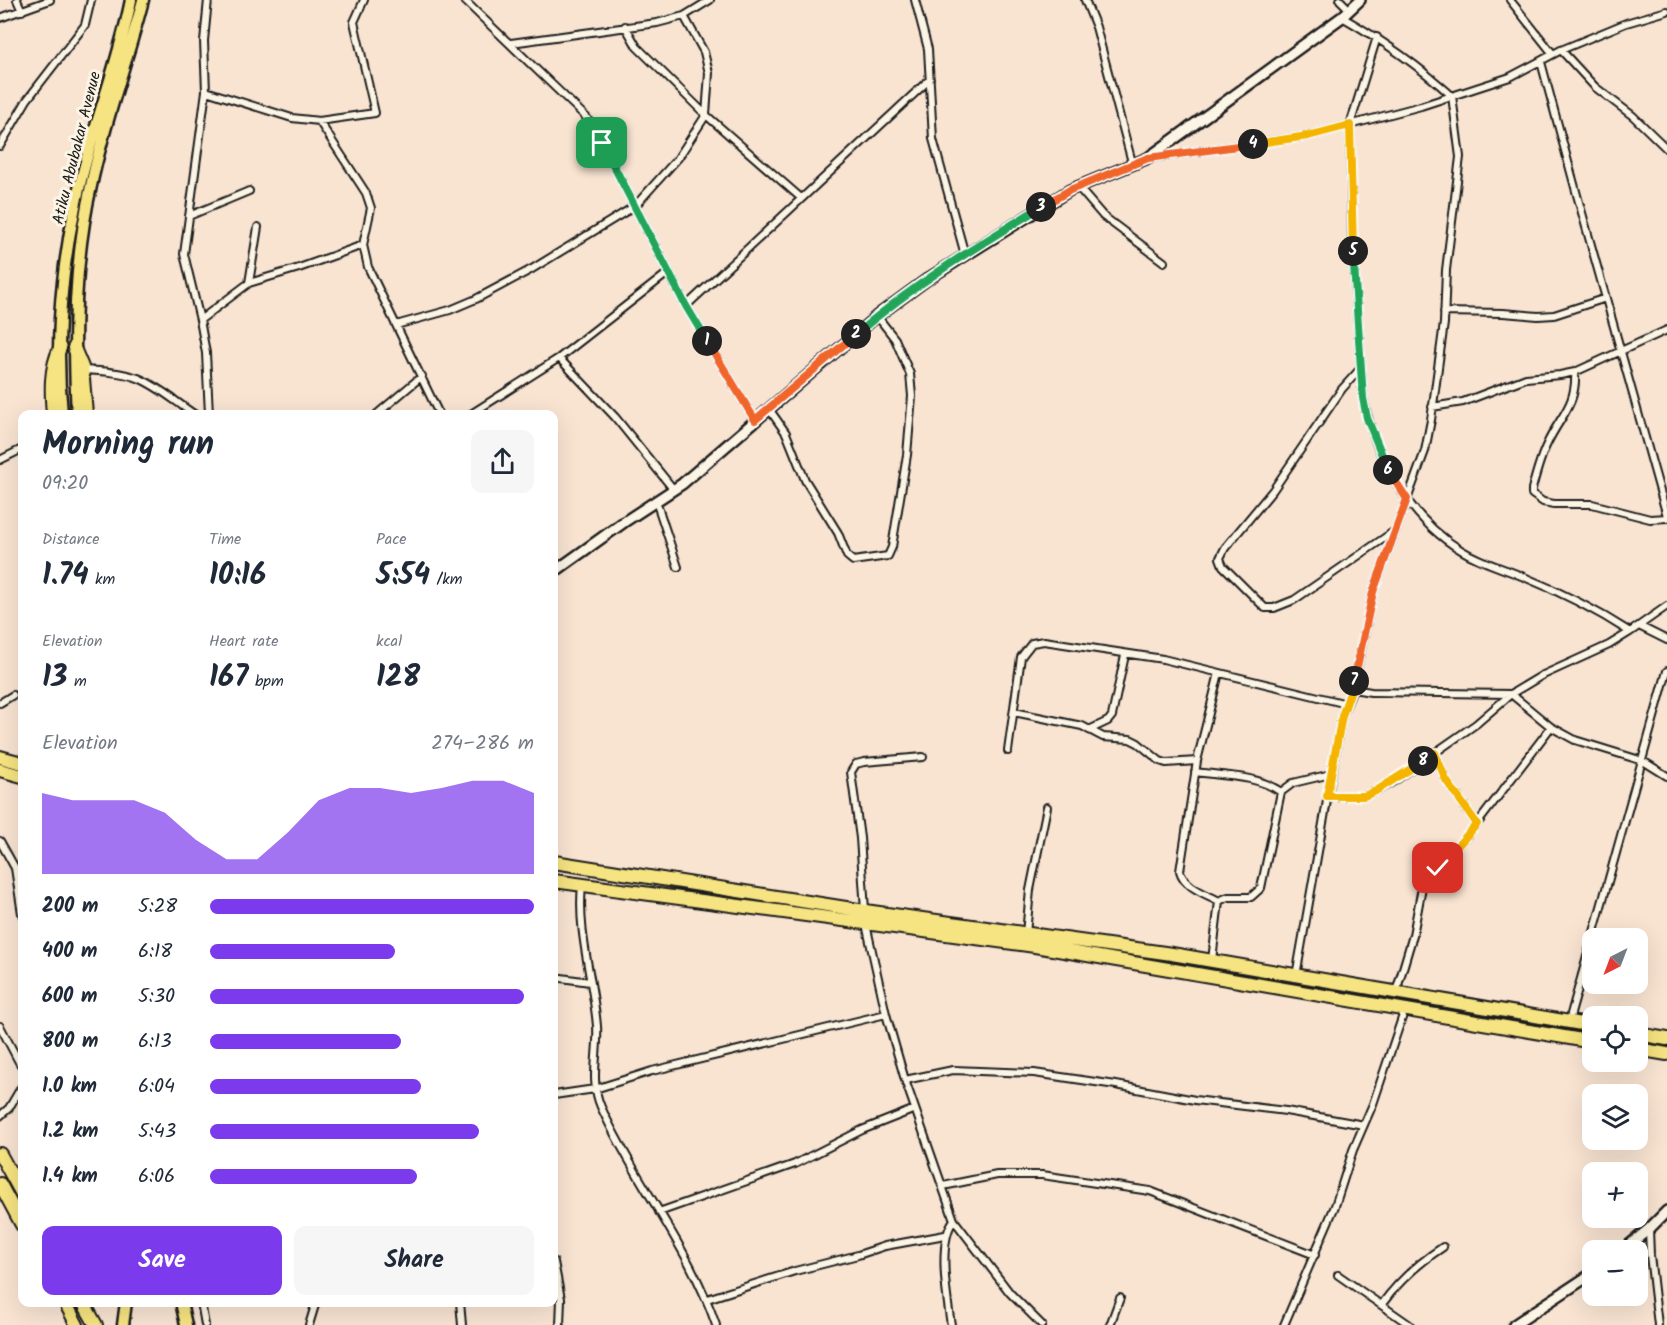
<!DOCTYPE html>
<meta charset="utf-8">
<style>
:root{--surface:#fff;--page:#f6f6f7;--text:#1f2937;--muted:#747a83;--accent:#7c3aed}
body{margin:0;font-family:Kalam,sans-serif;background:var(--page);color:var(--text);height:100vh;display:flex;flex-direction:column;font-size:22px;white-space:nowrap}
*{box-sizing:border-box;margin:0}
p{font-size:20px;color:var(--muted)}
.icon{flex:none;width:33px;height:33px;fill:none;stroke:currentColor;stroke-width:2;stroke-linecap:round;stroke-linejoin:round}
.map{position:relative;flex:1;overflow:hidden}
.sheet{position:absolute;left:18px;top:410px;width:540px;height:897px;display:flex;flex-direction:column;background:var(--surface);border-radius:12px;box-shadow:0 6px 24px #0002}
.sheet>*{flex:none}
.needle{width:39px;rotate:222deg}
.controls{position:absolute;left:1582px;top:928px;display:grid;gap:12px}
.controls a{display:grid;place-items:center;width:66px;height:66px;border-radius:12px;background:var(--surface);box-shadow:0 6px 24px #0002;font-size:30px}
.pin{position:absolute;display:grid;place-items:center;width:51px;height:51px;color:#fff;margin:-26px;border-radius:12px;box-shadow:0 3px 9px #0006}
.km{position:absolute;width:30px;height:30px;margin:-15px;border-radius:50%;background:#222;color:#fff;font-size:16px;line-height:30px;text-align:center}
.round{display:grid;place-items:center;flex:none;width:63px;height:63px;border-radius:12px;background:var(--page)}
.overview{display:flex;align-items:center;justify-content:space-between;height:102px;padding:0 24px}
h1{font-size:33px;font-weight:600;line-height:45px}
.figures{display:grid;grid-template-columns:repeat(3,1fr);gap:9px;height:102px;padding:6px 24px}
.figures div{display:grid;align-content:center}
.figures b{font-size:30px;font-weight:600}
.figures small{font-size:16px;font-weight:400}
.figures p{font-size:16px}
.chart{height:168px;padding:12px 24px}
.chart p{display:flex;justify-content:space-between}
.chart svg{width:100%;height:108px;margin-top:6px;fill:var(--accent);opacity:.7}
.primary-button{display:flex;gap:12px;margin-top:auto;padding:12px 24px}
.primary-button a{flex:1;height:69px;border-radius:12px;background:var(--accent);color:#fff;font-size:24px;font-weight:600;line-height:69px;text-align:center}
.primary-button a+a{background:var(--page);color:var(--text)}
ul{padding:0 24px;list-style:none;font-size:20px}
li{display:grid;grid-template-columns:96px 72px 1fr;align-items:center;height:45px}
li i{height:15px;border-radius:8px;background:var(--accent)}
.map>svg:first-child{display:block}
</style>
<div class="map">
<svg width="1667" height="1325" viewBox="0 0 1667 1325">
<rect width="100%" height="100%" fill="#f9e4d2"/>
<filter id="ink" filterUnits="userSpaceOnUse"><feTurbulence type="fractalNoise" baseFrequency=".0167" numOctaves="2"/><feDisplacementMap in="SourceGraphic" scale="12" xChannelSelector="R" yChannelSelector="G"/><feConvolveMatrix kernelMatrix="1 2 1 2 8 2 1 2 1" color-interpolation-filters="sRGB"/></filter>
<g filter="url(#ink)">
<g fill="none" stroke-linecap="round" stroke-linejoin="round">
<defs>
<path id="street" d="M17,0L22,11
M208,0L204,41L206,91L184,254L200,320L206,353L209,414
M464,0L587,118L602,143L686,306L755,420
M915,0L928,49L933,139L965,255
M1085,0L1096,27L1133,166
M1340,0L1350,10
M1510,0L1553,54
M0,18L50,0
M625,26L637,47L706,115L801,198
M1377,37L1350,125L1352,241L1363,397C1375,457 1408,518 1461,550C1482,563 1503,568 1524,577C1561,592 1596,610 1630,632L1667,606
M511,43L657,23L684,16L710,0
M1561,50L1595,87L1633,116L1667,149
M1541,62L1577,195L1667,516
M206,91L292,118L319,121L375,113L354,22L364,0
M319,121L366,193L371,208L363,245L368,267L439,414
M0,146L27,100L85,25L91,0
M1151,158L1308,136L1421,106L1510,77L1561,50L1626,23L1667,11
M1078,187L1103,216L1164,262
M189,216L249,191
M249,283L258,227
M686,306L930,79
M1444,312L1503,313L1538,316L1554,315L1606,298
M200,320L249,283L299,268L363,245
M396,325L450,310L476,299L532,269L635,206L678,158L706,115L709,73L704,52L684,16
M559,358L615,417L674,490
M1361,368L1342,389L1273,490L1225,548L1220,558L1223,566L1265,608H1274L1294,600L1396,530
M82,370C101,371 121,372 138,378C158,386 176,402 194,414
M1575,372C1577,405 1560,416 1547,444C1540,458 1536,474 1532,489V494L1543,502L1554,504H1592L1650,519L1667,518
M1432,407L1463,402L1526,378L1560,375L1575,372L1667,330
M769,409L786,433L805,480L838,533L847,556L853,561L888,556L892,547L907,455L912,396L910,374L895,339L877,316
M377,414L422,376
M471,414L559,358L669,272
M0,460L22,449
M656,501L678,567
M1639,626L1667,640
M1219,673L1197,761L1180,871C1184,887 1206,894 1219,901
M1353,689L1371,692L1511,694L1551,727L1575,740L1643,761L1667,776
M0,703L13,695
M1014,712L1082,726L1103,737L1130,739L1138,743L1160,761L1166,763L1197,761
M1089,730L1108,721L1112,716L1125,655
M1008,751L1021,657L1032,643L1044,641L1163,659L1347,704
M1435,753L1446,780L1477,824
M1195,772C1224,776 1257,775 1281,792
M1327,796H1364L1376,791L1396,780L1476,724L1511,694L1541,676L1609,645L1630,632
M0,841L15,868L22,914
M582,885C577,933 593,978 597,1026C599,1053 589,1080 601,1107C635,1182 689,1246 716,1325
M1219,901L1228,897H1251L1261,888L1281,792L1293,783L1331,774
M865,910L860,838L851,772L856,764L864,762L923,757
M866,924L886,1014L905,1080L954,1220L1010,1293L1042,1325
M1026,934L1030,890L1047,807
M1212,960L1219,901
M1296,976L1342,716L1353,689L1373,592L1425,451L1431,420L1444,323L1446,270L1460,157L1452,96C1418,65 1382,40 1342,17
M554,977L590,982
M1396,992L1413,935L1422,887L1477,824L1551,727
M1569,1021L1667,671
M0,1026L19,1062L22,1066
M905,1080L953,1070L1034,1073L1116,1085L1195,1100L1286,1111L1364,1125
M554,1095L595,1089L652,1071L886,1014
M0,1116L9,1108L22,1086
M943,1186L997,1175H1042L1150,1191L1315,1255
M659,1212L795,1164L862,1130L915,1109
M1649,1229L1650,1255L1658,1325
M554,1262L561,1299L560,1325
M1338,1275L1410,1325
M707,1299L795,1271L858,1255L885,1246L945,1235
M201,1302L205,1325
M460,1302L462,1325
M1382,1304C1398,1282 1420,1262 1443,1247
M309,1325L316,1302
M951,1325C947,1298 937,1241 954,1220
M1110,1325L1120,1298
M1284,1325L1335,1206L1353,1150L1373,1104L1405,1009"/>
<path id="secondary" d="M554,572L624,522L682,484L877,316L929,278L1070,190L1148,158L1342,17L1360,0
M1622,1251L1649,1229L1667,1211
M1514,1325L1593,1273"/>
<path id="primary" d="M62,414C53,327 65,234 89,150C103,100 121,51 131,0
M77,414C73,338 74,261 91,186C104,123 127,62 143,0
M181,1302L186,1325
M123,1325L126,1302"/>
<path id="highway" d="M74,348L82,367L86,414
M53,414C51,391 50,369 60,348
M0,757L22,763
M0,770L22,776
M554,862L865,911L1172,954L1593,1026
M554,881L1035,946L1593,1042
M1638,1034L1667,1039
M1638,1049L1667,1054
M0,1154L22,1194
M0,1184L22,1225
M65,1302L77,1325
M83,1302L96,1325"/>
</defs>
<use href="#street" stroke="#1c1c1c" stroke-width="10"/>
<use href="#secondary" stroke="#1c1c1c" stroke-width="14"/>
<use href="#primary" stroke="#1c1c1c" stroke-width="15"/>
<use href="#highway" stroke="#1c1c1c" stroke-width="16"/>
<use href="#street" stroke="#fcf5e5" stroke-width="6"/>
<use href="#secondary" stroke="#fcf5e5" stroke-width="9"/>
<use href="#primary" stroke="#f6e381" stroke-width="10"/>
<use href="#highway" stroke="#f6e381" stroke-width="12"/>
</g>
</g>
<g fill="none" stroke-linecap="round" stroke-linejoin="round" filter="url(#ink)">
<defs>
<path id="split-1" d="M602,143L686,306L707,341"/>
<path id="split-2" d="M707,341L755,420L856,334"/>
<path id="split-3" d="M856,334C913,285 977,246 1041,207"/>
<path id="split-4" d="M1041,207L1070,190L1148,158L1253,144"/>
<path id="split-5" d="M1253,144L1308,136L1350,125L1353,251"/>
<path id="split-6" d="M1353,251L1363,398L1367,418L1388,470"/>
<path id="split-7" d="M1354,681L1373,592L1407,499L1388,470"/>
<path id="split-8" d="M1354,681L1342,716L1327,796H1364L1376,791L1423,761"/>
<path id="split-9" d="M1423,761L1435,753L1446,780L1477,824L1438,868"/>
</defs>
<use href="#split-1" stroke="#fff" stroke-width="12"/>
<use href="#split-2" stroke="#fff" stroke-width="12"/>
<use href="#split-3" stroke="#fff" stroke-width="12"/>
<use href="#split-4" stroke="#fff" stroke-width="12"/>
<use href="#split-5" stroke="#fff" stroke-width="12"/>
<use href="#split-6" stroke="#fff" stroke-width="12"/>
<use href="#split-7" stroke="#fff" stroke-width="12"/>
<use href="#split-8" stroke="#fff" stroke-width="12"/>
<use href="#split-9" stroke="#fff" stroke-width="12"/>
<use href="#split-1" stroke="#22a559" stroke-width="8"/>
<use href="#split-2" stroke="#f0652b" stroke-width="8"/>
<use href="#split-3" stroke="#22a559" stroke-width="8"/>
<use href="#split-4" stroke="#f0652b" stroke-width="8"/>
<use href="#split-5" stroke="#f5b400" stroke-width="8"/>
<use href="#split-6" stroke="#22a559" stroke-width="8"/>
<use href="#split-7" stroke="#f0652b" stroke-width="8"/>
<use href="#split-8" stroke="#f5b400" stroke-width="8"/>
<use href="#split-9" stroke="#f5b400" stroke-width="8"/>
</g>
<g text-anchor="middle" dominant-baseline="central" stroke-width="6" stroke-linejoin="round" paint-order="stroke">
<g font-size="16" fill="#1c1c1c" stroke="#fcf5e5">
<text transform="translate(77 148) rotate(-76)">Atiku Abubakar Avenue</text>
</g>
</g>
</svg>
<div class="controls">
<a><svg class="needle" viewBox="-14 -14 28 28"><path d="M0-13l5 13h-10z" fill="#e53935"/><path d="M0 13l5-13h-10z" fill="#747a83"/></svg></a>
<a><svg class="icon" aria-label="locate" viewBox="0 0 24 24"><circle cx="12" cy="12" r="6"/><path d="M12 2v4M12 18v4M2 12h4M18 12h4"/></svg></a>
<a><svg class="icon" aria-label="layers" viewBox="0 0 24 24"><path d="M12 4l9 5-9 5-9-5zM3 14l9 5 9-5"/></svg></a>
<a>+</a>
<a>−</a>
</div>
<div class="pin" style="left:602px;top:143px;background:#1e9e55"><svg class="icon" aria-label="arrive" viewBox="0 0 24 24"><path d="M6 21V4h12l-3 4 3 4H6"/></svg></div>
<div class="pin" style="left:1438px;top:868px;background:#d93025"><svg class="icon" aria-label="check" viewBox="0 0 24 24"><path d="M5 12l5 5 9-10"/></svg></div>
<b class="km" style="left:707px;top:341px">1</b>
<b class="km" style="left:856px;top:334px">2</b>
<b class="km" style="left:1041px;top:207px">3</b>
<b class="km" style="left:1253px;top:144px">4</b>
<b class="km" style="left:1353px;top:251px">5</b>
<b class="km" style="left:1388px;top:470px">6</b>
<b class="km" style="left:1354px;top:681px">7</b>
<b class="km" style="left:1423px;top:761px">8</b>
<section class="sheet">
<div class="overview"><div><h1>Morning run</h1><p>09:20</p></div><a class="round"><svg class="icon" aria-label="share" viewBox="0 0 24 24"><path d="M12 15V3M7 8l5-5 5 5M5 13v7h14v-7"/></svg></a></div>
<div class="figures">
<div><p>Distance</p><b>1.74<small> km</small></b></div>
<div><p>Time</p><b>10:16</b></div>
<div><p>Pace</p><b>5:54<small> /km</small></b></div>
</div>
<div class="figures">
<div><p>Elevation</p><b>13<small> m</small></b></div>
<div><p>Heart rate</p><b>167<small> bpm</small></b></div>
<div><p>kcal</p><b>128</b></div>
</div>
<div class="chart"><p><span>Elevation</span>274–286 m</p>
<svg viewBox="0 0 160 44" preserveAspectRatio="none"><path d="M0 44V11L10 14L20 14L30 14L40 19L50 30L60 38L70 38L80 27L90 14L100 9L110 9L120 11L130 9L140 6L150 6L160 11V44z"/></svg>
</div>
<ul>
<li><b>200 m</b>5:28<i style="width:100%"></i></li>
<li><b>400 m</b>6:18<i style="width:57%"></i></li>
<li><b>600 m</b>5:30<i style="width:97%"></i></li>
<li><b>800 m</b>6:13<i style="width:59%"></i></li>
<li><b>1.0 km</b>6:04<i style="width:65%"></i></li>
<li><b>1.2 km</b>5:43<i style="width:83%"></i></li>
<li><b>1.4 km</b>6:06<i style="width:64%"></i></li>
</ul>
<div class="primary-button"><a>Save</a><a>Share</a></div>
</section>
</div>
